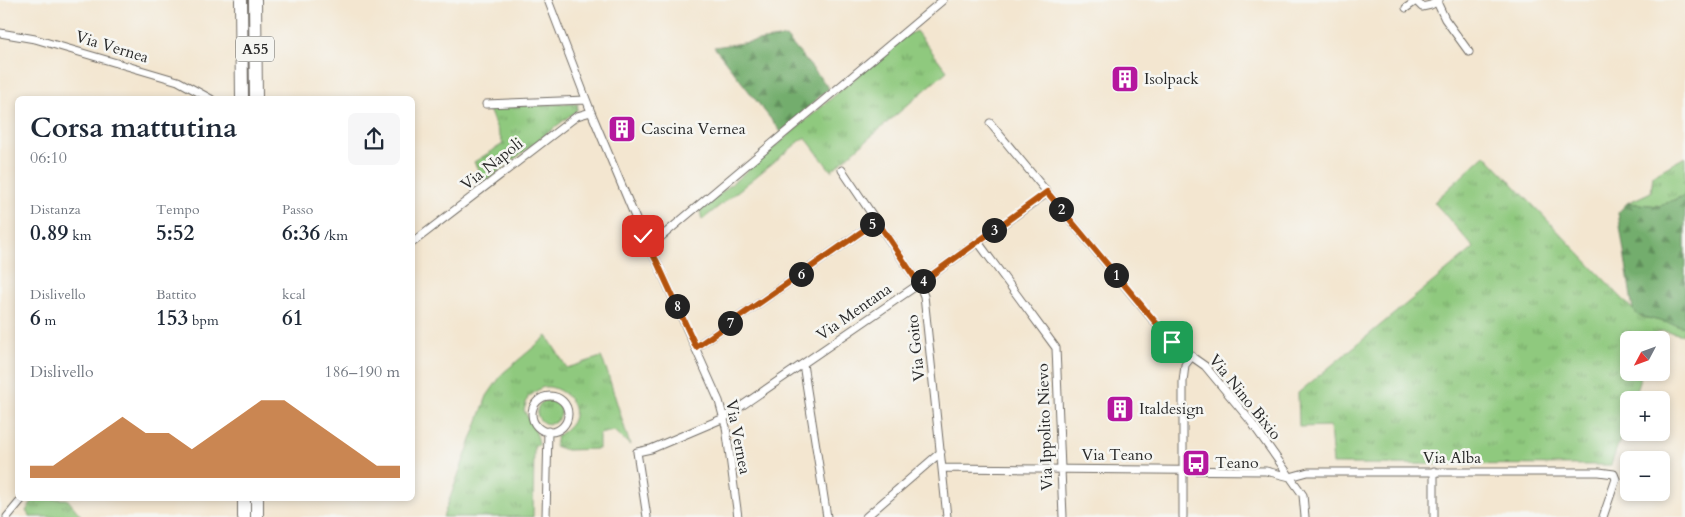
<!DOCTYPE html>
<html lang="it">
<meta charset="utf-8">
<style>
:root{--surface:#fff;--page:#f6f6f7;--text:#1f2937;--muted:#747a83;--accent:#b45309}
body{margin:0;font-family:Cardo,serif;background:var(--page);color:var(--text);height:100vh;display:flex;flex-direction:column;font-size:19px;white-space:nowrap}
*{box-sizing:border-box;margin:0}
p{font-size:16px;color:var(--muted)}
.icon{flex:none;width:28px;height:28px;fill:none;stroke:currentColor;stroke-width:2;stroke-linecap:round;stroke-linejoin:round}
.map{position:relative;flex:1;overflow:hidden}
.sheet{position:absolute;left:15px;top:96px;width:400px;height:405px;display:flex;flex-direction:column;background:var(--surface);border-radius:8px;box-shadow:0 2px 8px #0003}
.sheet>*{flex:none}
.needle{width:32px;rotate:229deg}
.fabs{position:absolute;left:1620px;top:331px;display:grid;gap:10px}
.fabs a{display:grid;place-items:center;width:50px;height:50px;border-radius:8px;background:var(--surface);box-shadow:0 2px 8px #0003;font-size:25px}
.pin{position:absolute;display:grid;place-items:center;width:42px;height:42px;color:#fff;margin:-21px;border-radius:10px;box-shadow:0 2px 8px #0006}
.km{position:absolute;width:25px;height:25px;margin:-12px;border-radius:50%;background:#222;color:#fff;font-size:14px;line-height:25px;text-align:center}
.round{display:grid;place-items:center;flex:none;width:52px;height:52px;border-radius:8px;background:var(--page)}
.head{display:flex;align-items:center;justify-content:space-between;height:85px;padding:0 15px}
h1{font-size:28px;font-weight:600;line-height:38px}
.figures{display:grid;grid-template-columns:repeat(3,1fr);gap:8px;height:85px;padding:5px 15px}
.figures div{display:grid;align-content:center}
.figures b{font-size:21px;font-weight:600}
.figures small{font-size:14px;font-weight:400}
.figures p{font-size:14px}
.chart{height:140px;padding:10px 15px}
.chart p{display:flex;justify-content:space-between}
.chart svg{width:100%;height:90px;margin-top:5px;fill:var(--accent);opacity:.7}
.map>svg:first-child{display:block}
</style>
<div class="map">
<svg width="1685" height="517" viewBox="0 0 1685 517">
<defs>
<pattern id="grass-tufts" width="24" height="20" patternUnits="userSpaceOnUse" patternTransform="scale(1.25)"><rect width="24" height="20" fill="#8fc97e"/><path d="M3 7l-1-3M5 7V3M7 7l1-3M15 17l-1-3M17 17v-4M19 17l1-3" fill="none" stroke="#75a367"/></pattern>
<pattern id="forest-firs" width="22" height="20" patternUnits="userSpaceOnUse" patternTransform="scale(1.25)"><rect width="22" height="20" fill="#73ad6d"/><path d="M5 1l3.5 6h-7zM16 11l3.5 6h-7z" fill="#5f8d5a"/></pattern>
</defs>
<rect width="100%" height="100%" fill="#f6f6f2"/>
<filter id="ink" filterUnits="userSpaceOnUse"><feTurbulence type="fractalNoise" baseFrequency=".02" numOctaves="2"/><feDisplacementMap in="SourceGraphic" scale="10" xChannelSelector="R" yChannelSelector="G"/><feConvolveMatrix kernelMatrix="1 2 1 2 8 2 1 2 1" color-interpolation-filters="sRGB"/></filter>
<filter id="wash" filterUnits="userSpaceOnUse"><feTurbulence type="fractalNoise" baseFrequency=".0096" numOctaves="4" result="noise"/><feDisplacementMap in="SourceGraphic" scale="20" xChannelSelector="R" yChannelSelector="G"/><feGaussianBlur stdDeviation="1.12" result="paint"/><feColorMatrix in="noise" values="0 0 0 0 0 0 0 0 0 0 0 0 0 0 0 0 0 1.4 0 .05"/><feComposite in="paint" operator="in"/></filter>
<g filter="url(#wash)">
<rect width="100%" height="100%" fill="#f3e6d0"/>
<path fill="url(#grass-tufts)" stroke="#5d7a54" d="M916,31L947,71L831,171L805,137L702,220L700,211L903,37Z
M560,104H578L577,110L485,182L474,162L503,144L488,107Z
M1485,155L1639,316L1685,327V335L1663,331L1656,333L1653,340H1629V372L1642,373L1633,400H1629V413L1611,465L1333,464L1330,426L1299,427L1298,393L1474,248L1434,202Z
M1685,157V195L1660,206L1627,203L1651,192L1653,175Z
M547,336L567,368L601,357L606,368L630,445L614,431L599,434V449L566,450L555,446L557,436C565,430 572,426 574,416C578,401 558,385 544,387C539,388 533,394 528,397L524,410C530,423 538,431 539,445L534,446L533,517H443L487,396L503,373Z
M537 412a12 12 0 1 1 24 0a12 12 0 1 1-24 0Z
M34,499H67L82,517H30L26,511Z"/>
<path fill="url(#forest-firs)" stroke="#4f6c4c" d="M786,37L829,88L781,132L714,47Z
M1685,195V327L1639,316L1633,310L1618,213L1627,203L1660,206Z"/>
</g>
<g filter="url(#ink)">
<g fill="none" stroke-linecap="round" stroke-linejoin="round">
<defs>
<path id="minor" d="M548,0L591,112L643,236L657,262L719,401L726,427L738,517
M1437,2L1445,19L1469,52
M1406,8L1416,1L1422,7L1431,5L1439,0
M0,33L35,39L178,81L211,99
M486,104L586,100
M990,123L1171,342L1205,366L1249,419L1303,495L1305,517
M842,170L919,284L924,296L947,517
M978,242L1056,348L1063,517
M412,243L577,116L591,112
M649,247L943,0
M696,347L877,221
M803,364L827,517
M532 414a18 18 0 1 1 36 0a18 18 0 1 1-36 0Z
M942,468L1266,471L1290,477L1308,472H1599L1614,474L1616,479L1603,517
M7,517L22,499
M546,517L548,431
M647,517L637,452L651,449L724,418L919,284L1047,193
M866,517L941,452
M1183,517V382L1185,365L1192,356
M1434,517V471"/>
<path id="motorway" d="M241,0L242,99
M255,0L256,99
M244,499V517
M257,499V517"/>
</defs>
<use href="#minor" stroke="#716c65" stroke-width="9"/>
<use href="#motorway" stroke="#716c65" stroke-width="14"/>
<use href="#minor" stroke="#fff" stroke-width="7"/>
<use href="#motorway" stroke="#fff" stroke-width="12"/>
</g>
</g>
<g fill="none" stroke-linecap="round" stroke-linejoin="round" filter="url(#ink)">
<defs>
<path id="route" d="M643,236L657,262L696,347L877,221L919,284L1047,192L1172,342"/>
</defs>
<use href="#route" stroke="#fff" stroke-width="10"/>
<use href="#route" stroke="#b45309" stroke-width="6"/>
</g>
<defs>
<symbol id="building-square" viewBox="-11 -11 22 22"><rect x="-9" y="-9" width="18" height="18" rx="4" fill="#b5179e" stroke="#f6f6f2"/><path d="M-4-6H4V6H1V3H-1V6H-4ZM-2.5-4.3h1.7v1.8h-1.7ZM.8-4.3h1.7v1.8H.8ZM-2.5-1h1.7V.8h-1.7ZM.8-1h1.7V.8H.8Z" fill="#fff"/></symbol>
<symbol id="bus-square" viewBox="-11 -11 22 22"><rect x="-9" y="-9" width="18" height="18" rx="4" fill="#b5179e" stroke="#f6f6f2"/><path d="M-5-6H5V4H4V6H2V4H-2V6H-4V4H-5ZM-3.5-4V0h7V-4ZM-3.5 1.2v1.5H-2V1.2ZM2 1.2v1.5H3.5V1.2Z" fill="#fff"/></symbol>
</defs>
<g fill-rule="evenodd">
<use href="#building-square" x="1109" y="63" width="32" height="32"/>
<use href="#building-square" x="606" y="113" width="32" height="32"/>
<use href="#building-square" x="1104" y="393" width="32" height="32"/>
<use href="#bus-square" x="1180" y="447" width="32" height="32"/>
</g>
<g text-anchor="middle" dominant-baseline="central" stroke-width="5" stroke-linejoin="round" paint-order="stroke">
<rect fill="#f6f6f2" stroke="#686867" stroke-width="1" x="236" y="36.5" width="38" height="25" rx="4"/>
<g font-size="15" font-weight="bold" fill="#2b2b2b">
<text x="255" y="49">A55</text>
</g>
<g font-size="16" fill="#2b2b2b" stroke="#f6f6f2">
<text transform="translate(112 47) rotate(17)">Via Vernea</text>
<text transform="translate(492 164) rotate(-38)">Via Napoli</text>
<text transform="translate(854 312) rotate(-35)">Via Mentana</text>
<text transform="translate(916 348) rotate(-96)">Via Goito</text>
<text transform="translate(1245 397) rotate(51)">Via Nino Bixio</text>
<text transform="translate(1045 427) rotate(-92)">Via Ippolito Nievo</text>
<text transform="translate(738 437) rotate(79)">Via Vernea</text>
<text x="1117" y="455">Via Teano</text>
<text x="1452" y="458">Via Alba</text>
</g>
<g font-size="16" fill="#2b2b2b" stroke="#f6f6f2" text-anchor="start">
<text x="1144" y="79">Isolpack</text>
<text x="641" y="129">Cascina Vernea</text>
<text x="1139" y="409">Italdesign</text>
<text x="1215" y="463">Teano</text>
</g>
</g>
</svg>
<div class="fabs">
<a><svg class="needle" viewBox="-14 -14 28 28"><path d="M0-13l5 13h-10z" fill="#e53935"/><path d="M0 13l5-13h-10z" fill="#747a83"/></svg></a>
<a>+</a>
<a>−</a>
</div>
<div class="pin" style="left:1172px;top:342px;background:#1e9e55"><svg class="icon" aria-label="arrive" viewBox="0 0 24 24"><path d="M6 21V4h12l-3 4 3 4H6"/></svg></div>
<div class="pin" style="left:643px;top:236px;background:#d93025"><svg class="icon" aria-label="check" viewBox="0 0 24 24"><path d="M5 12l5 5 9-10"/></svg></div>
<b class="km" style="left:1116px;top:275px">1</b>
<b class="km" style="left:1061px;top:209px">2</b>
<b class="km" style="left:994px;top:230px">3</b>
<b class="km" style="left:923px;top:281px">4</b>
<b class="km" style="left:872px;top:224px">5</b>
<b class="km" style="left:801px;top:274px">6</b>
<b class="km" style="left:730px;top:323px">7</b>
<b class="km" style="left:677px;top:306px">8</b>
<section class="sheet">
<div class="head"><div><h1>Corsa mattutina</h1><p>06:10</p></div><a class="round"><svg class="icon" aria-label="share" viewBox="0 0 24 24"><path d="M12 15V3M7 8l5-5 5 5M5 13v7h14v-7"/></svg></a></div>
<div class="figures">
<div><p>Distanza</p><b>0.89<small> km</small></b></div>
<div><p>Tempo</p><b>5:52</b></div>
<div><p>Passo</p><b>6:36<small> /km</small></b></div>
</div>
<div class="figures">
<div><p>Dislivello</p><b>6<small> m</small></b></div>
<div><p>Battito</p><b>153<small> bpm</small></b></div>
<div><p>kcal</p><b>61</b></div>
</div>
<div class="chart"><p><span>Dislivello</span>186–190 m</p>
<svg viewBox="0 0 160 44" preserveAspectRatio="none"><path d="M0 44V38L10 38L20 30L30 22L40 14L50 22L60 22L70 30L80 22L90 14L100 6L110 6L120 14L130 22L140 30L150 38L160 38V44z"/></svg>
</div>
</section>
</div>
